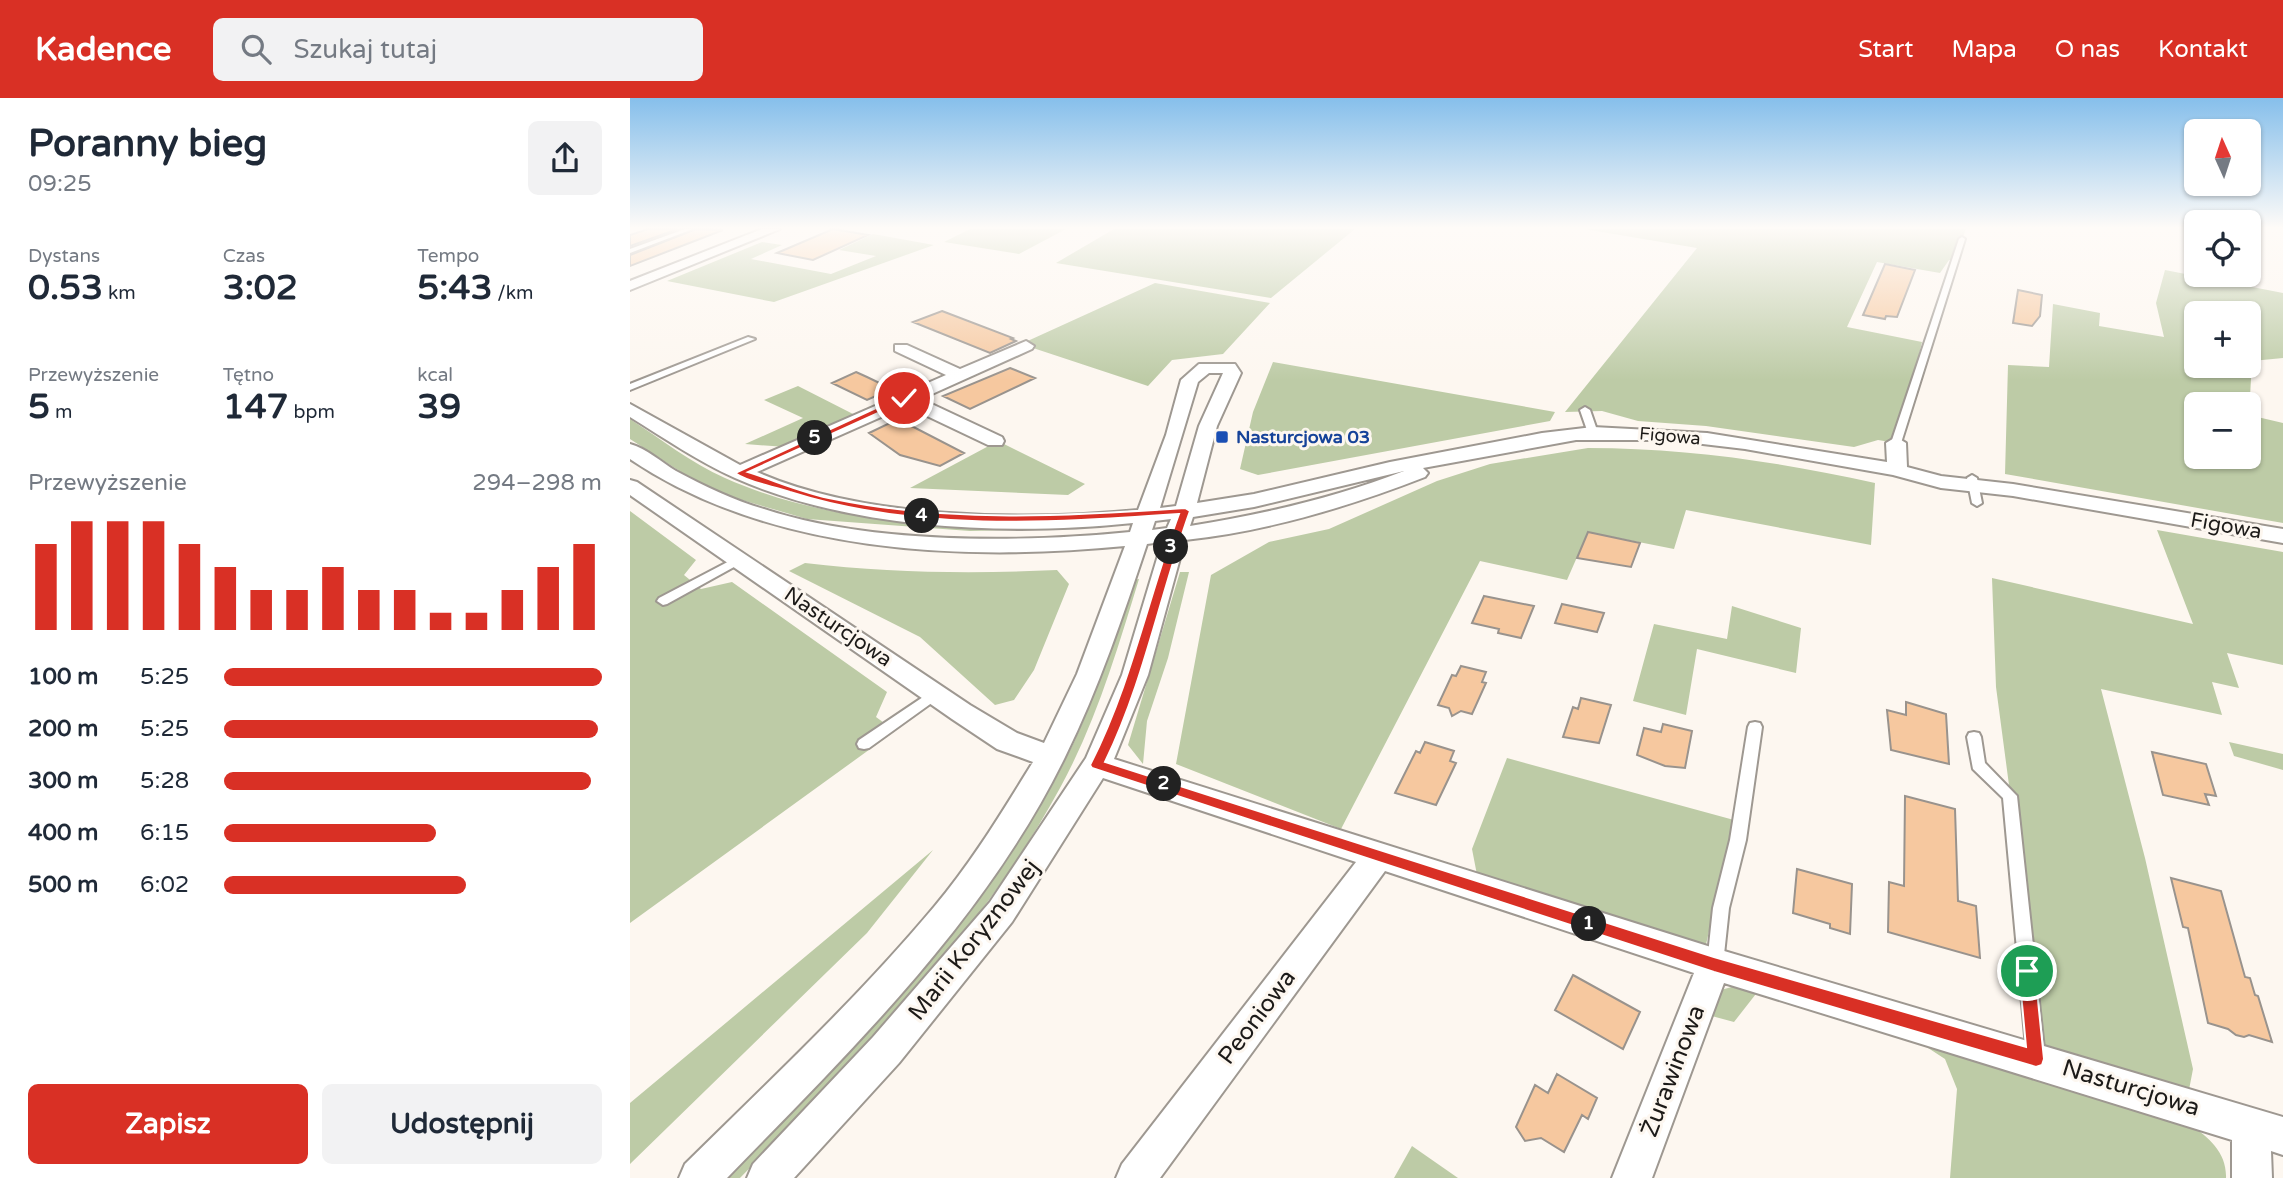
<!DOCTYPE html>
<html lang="pl">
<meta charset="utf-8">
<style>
:root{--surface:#fff;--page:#f2f2f3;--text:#1f2937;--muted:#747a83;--accent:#d93025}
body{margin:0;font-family:"Varela Round",sans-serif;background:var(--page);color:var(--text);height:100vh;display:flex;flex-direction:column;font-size:26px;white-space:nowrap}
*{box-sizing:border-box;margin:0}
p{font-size:23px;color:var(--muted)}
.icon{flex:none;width:38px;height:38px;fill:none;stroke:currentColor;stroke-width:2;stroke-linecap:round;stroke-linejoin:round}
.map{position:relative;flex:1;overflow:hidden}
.details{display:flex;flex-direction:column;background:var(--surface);width:630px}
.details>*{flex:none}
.needle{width:46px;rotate:357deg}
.buttons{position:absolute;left:1554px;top:21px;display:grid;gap:14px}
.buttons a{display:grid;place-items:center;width:77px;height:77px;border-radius:10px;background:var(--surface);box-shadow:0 2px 5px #0004;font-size:35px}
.pin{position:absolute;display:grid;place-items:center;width:60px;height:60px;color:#fff;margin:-30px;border:4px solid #fff;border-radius:50%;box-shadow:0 2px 7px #0007}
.km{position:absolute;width:35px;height:35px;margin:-18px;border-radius:50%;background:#222;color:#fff;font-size:19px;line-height:35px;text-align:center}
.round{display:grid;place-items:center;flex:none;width:74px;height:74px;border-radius:10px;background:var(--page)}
.head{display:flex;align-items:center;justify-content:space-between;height:119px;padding:0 28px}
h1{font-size:38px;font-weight:700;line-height:52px}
.stats{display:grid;grid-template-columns:repeat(3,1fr);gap:10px;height:119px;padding:7px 28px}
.stats div{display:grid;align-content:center}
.stats b{font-size:35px;font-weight:700}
.stats small{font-size:19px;font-weight:400}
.stats p{font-size:19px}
.chart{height:196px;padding:14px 28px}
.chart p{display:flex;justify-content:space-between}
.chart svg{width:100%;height:126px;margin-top:7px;stroke:var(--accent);stroke-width:6}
.button{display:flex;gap:14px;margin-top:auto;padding:14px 28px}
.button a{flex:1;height:80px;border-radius:10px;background:var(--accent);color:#fff;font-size:28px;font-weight:700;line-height:80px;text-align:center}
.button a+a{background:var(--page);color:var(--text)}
ul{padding:0 28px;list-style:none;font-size:23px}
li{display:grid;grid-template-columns:112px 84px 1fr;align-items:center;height:52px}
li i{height:18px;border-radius:9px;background:var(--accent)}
header{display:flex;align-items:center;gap:42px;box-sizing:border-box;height:98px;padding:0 35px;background:var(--accent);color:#fff}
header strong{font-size:33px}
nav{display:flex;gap:38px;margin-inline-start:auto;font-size:24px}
.search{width:490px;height:63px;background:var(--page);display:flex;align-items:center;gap:18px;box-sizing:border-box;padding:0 24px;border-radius:10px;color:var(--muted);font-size:26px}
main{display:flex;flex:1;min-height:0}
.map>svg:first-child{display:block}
</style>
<header>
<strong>Kadence</strong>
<div class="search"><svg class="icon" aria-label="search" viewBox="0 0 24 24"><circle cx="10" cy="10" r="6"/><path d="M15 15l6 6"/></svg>Szukaj tutaj</div>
<nav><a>Start</a><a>Mapa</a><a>O nas</a><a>Kontakt</a></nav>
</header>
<main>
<section class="details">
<div class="head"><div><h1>Poranny bieg</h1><p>09:25</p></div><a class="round"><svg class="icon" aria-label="share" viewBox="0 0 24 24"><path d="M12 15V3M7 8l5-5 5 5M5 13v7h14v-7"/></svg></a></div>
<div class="stats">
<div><p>Dystans</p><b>0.53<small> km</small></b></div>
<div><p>Czas</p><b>3:02</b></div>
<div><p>Tempo</p><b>5:43<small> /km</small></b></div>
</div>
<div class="stats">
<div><p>Przewyższenie</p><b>5<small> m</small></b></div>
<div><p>Tętno</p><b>147<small> bpm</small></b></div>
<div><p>kcal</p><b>39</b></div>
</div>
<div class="chart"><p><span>Przewyższenie</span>294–298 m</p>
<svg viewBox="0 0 160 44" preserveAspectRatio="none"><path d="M5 44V14M15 44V6M25 44V6M35 44V6M45 44V14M55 44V22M65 44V30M75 44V30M85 44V22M95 44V30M105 44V30M115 44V38M125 44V38M135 44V30M145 44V22M155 44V14"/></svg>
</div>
<ul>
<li><b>100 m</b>5:25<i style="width:100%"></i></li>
<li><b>200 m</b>5:25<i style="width:99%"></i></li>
<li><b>300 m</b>5:28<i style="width:97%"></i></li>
<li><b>400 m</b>6:15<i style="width:56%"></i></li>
<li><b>500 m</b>6:02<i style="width:64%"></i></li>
</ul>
<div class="button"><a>Zapisz</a><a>Udostępnij</a></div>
</section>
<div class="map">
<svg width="1653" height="1080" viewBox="0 0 1653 1080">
<rect width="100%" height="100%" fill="#fdf7f0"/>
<path fill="#bdcba6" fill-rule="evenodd" d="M340,131H436L389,156L314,144Z
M484,131H725L641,200L426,165Z
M954,131H1336L1324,162H1319L1310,175L1247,164L1217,229L1292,244L1282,286L1260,344L1248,342L1224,349L1076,328L1008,323L972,313L935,314L1067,150Z
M243,136L304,147L144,204L37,183L132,144L152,147L121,161L201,176L246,158L209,152Z
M1535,172L1653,195V260L1622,263L1619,317L1653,325V425L1375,376L1378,267L1419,269L1423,206L1470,215L1469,228L1534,239L1526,205ZM1566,215H1619V268H1566ZM1566,306H1619V359H1566Z
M525,185L640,205L593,256L542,262L518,288L391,246Z
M643,264L925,314L920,323L628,377L610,371L623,314Z
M168,288L225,317L156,349L115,346L173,320L134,302Z
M0,321C31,341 61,365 95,380C207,430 330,428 450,427L448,431L340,433L177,421L105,400L68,385L0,341Z
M368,343L455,386L438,397L280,390Z
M958,350C1056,350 1150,364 1245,385L1241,447L1056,412L1044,451L958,434L937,482L850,463L711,731L546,666L581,477L639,444L699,431L807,383L860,366Z
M0,413L66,462L54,477L71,491L102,484L257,594L246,619L265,633L0,825Z
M1527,432L1653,454V567L1597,555L1609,590L1582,584L1592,617L1471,591L1515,760L1563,971L1558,997L1414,951L1366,589L1362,480L1563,526Z
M175,465C260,475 342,476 427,472L439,486L404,572L384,602L365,607L290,539L159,473Z
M550,474H559L538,560L517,623L513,666L498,647Z
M509,481C487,553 466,624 430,690C350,838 227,961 110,1080H96C227,950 366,811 445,642C469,590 484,535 502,482Z
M1102,508L1171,530L1166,575L1067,551L1056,617L1003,603L1024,526L1097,541Z
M1599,644L1653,656V672L1604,658Z
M877,660L1104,722L1075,851L848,782L842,751Z
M303,752L237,835L0,1066V1005Z
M1105,888L1129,892L1104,924L1078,917L1091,892Z
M1292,946L1560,1027C1579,1039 1597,1055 1596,1080H1320L1327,991L1315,961Z
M782,1048L828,1080H764Z"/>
<path fill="#f6c89f" stroke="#99938d" stroke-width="2" d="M18,131H48L0,148V137Z
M66,131L93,132L0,168V157Z
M203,131L238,137L183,162L147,155Z
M1255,166L1285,172L1267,219L1256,218L1255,221L1233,217Z
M1388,192L1412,197L1410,218L1402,228L1383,225Z
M312,213L383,240L381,241L386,243L360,255L283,224Z
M380,270L405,280L340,311L313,298Z
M226,274L237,279L262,291L237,302L202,285Z
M268,321L334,355L310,368L270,357L239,335Z
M958,434L1010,445L1001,469L947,460Z
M854,498L904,508L891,540L868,535L869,531L842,525Z
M932,506L974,515L967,534L925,525Z
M831,568L856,574L852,584L856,585L842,616L831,613L822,618L819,610L808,607L822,577L826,578Z
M951,600L981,607L969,645L933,639L943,609L948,611Z
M1276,604L1316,616L1319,666L1261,652L1257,612L1276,617Z
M1033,626L1062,633L1055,670L1035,668L1007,657L1014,630L1031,634Z
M795,644L824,653L820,663L826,665L806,707L765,695L786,653L790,655Z
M1522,654L1576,666L1586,698L1575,696L1579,707L1533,697Z
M1275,698L1325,711L1328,803L1346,808L1350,860L1258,834L1259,784L1274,788Z
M1167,771L1222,786L1220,836L1200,830V826L1163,815Z
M1541,780L1591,793L1615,879L1620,880L1625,897L1628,898L1642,944L1619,937L1614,939L1606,937L1598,931L1578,925L1558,830L1553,829Z
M943,877L1010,914L993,951L925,912Z
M927,976L967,1000L958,1021L952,1017L934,1054L911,1040L895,1043L886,1029L905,987L918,995Z"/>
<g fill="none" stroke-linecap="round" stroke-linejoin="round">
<defs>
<path id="service" d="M55,131H63L0,155V151Z
M1332,139L1335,141L1271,345L1269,347H1263L1261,345L1329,141Z
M118,239L125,241L0,292V286Z
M955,309L960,312L968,335L966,337L963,338L958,335L950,312Z
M1342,377L1347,380L1352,405L1347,408L1342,405L1337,380Z
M109,458L115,462L113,464L37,506L33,507L27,503L29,500Z
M305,591L310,593L312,596L310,599L239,650L234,651L229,650L227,646L229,642Z
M1125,624L1130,625L1132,629L1116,742L1099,810L1093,866L1091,872L1085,874L1079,872L1077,866L1083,810L1100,742L1118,629L1120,625Z
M1344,634L1349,635L1351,639L1355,665L1387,698L1415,960L1412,966L1406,969L1400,966L1397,960L1373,700L1343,671L1337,639L1339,635Z"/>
<path id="minor" d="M132,131H150L0,192V183Z
M396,243L404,248L402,251L291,301L372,339L374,343L372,347H358L276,308L127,374C234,421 393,423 508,412L536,337L551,282L569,266H605L611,275L587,328L567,405L624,396L760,364L912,335L963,329L1077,335L1257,364L1256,345L1266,339L1276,345L1277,369L1311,378L1383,386L1653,431V445L1383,398L1311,390L1263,377L1115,351L1039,342H946L793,370L798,375L795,379C718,409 638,433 555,442L518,577L484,661L1084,850L1653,1019V1057L1641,1053L1642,1080H1602V1042L1094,885L1022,1080H982L1064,875L755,773L530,1080H486L492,1066L726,764L473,680L382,824L269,965L164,1080H117L123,1066L243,939L360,804L456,660L492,577L532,444L517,446C493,518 469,590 435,659C355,823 222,951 97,1080H49L55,1066C140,982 227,901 304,809C342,764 372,714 403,664L367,651L322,621L0,397V382L7,384L340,607L387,635L414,645L447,576L495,448C331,464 139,455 0,361V346C16,350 31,364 46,373C74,388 103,402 134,411C240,446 389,445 500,434L503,425C378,438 222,432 105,380C69,364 34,340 0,319V306L110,367L316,277L265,253V247H277L330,271ZM579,275H593L569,328L546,408L530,410L568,284ZM774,373C704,400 634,416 560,428L563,419L624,409ZM541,421L537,430L522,432L525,423Z"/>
</defs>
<use href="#service" stroke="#9e9891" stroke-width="4"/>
<use href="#minor" stroke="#9e9891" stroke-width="4"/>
<use href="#service" fill="#fff" fill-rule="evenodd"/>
<use href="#minor" fill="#fff" fill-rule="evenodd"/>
</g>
<linearGradient id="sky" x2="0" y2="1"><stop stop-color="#86bfeb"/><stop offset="0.46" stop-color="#fefbf8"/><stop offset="1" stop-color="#fefbf8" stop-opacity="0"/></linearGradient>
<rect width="1653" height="282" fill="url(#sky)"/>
<path fill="#d93025" stroke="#fff" stroke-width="2" d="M274,297L277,302L118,374C146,383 175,396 204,401C320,425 438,418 555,410L560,413C530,496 514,584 475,664L1084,859L1396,949L1389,873L1397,866L1405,873L1414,961L1412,967L1406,969L1084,874L462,670L460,667C501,587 518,500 549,416C419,425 286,434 160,394C143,388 119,385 105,375Z"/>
<rect fill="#1a4fb4" stroke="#fdf7f0" stroke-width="2.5" x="585" y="332" width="14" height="14" rx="3.5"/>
<g text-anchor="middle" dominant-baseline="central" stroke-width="6" stroke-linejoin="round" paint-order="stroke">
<g font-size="18" fill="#1c1a18" stroke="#fdf7f0">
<text transform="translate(1040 338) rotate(5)">Figowa</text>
</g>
<g font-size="18" font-weight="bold" fill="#164399" stroke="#fdf7f0" text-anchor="start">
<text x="606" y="339">Nasturcjowa 03</text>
</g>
<g font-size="21" fill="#1c1a18" stroke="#fdf7f0">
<text transform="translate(1596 428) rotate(10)">Figowa</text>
<text transform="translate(208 529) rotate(34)">Nasturcjowa</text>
</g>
<g font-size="24" fill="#1c1a18" stroke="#fdf7f0">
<text transform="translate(344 842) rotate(-52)">Marii Koryznowej</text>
<text transform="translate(627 919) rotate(-53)">Peoniowa</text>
<text transform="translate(1043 973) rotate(-69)">Żurawinowa</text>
<text transform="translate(1501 990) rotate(17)">Nasturcjowa</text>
</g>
</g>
</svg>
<div class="buttons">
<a><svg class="needle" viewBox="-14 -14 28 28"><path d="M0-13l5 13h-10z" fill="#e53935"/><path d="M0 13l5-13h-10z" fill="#747a83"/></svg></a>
<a><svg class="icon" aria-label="locate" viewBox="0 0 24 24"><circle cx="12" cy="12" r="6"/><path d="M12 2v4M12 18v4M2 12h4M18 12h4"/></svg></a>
<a>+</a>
<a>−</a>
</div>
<div class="pin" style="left:1397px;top:873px;background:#1e9e55"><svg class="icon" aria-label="arrive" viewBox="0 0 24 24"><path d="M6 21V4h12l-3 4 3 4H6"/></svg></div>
<div class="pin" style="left:274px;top:300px;background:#d93025"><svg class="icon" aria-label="check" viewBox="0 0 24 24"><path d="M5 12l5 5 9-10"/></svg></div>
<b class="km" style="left:959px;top:826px">1</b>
<b class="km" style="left:534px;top:686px">2</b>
<b class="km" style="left:541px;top:449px">3</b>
<b class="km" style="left:292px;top:418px">4</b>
<b class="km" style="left:185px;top:340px">5</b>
</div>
</main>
